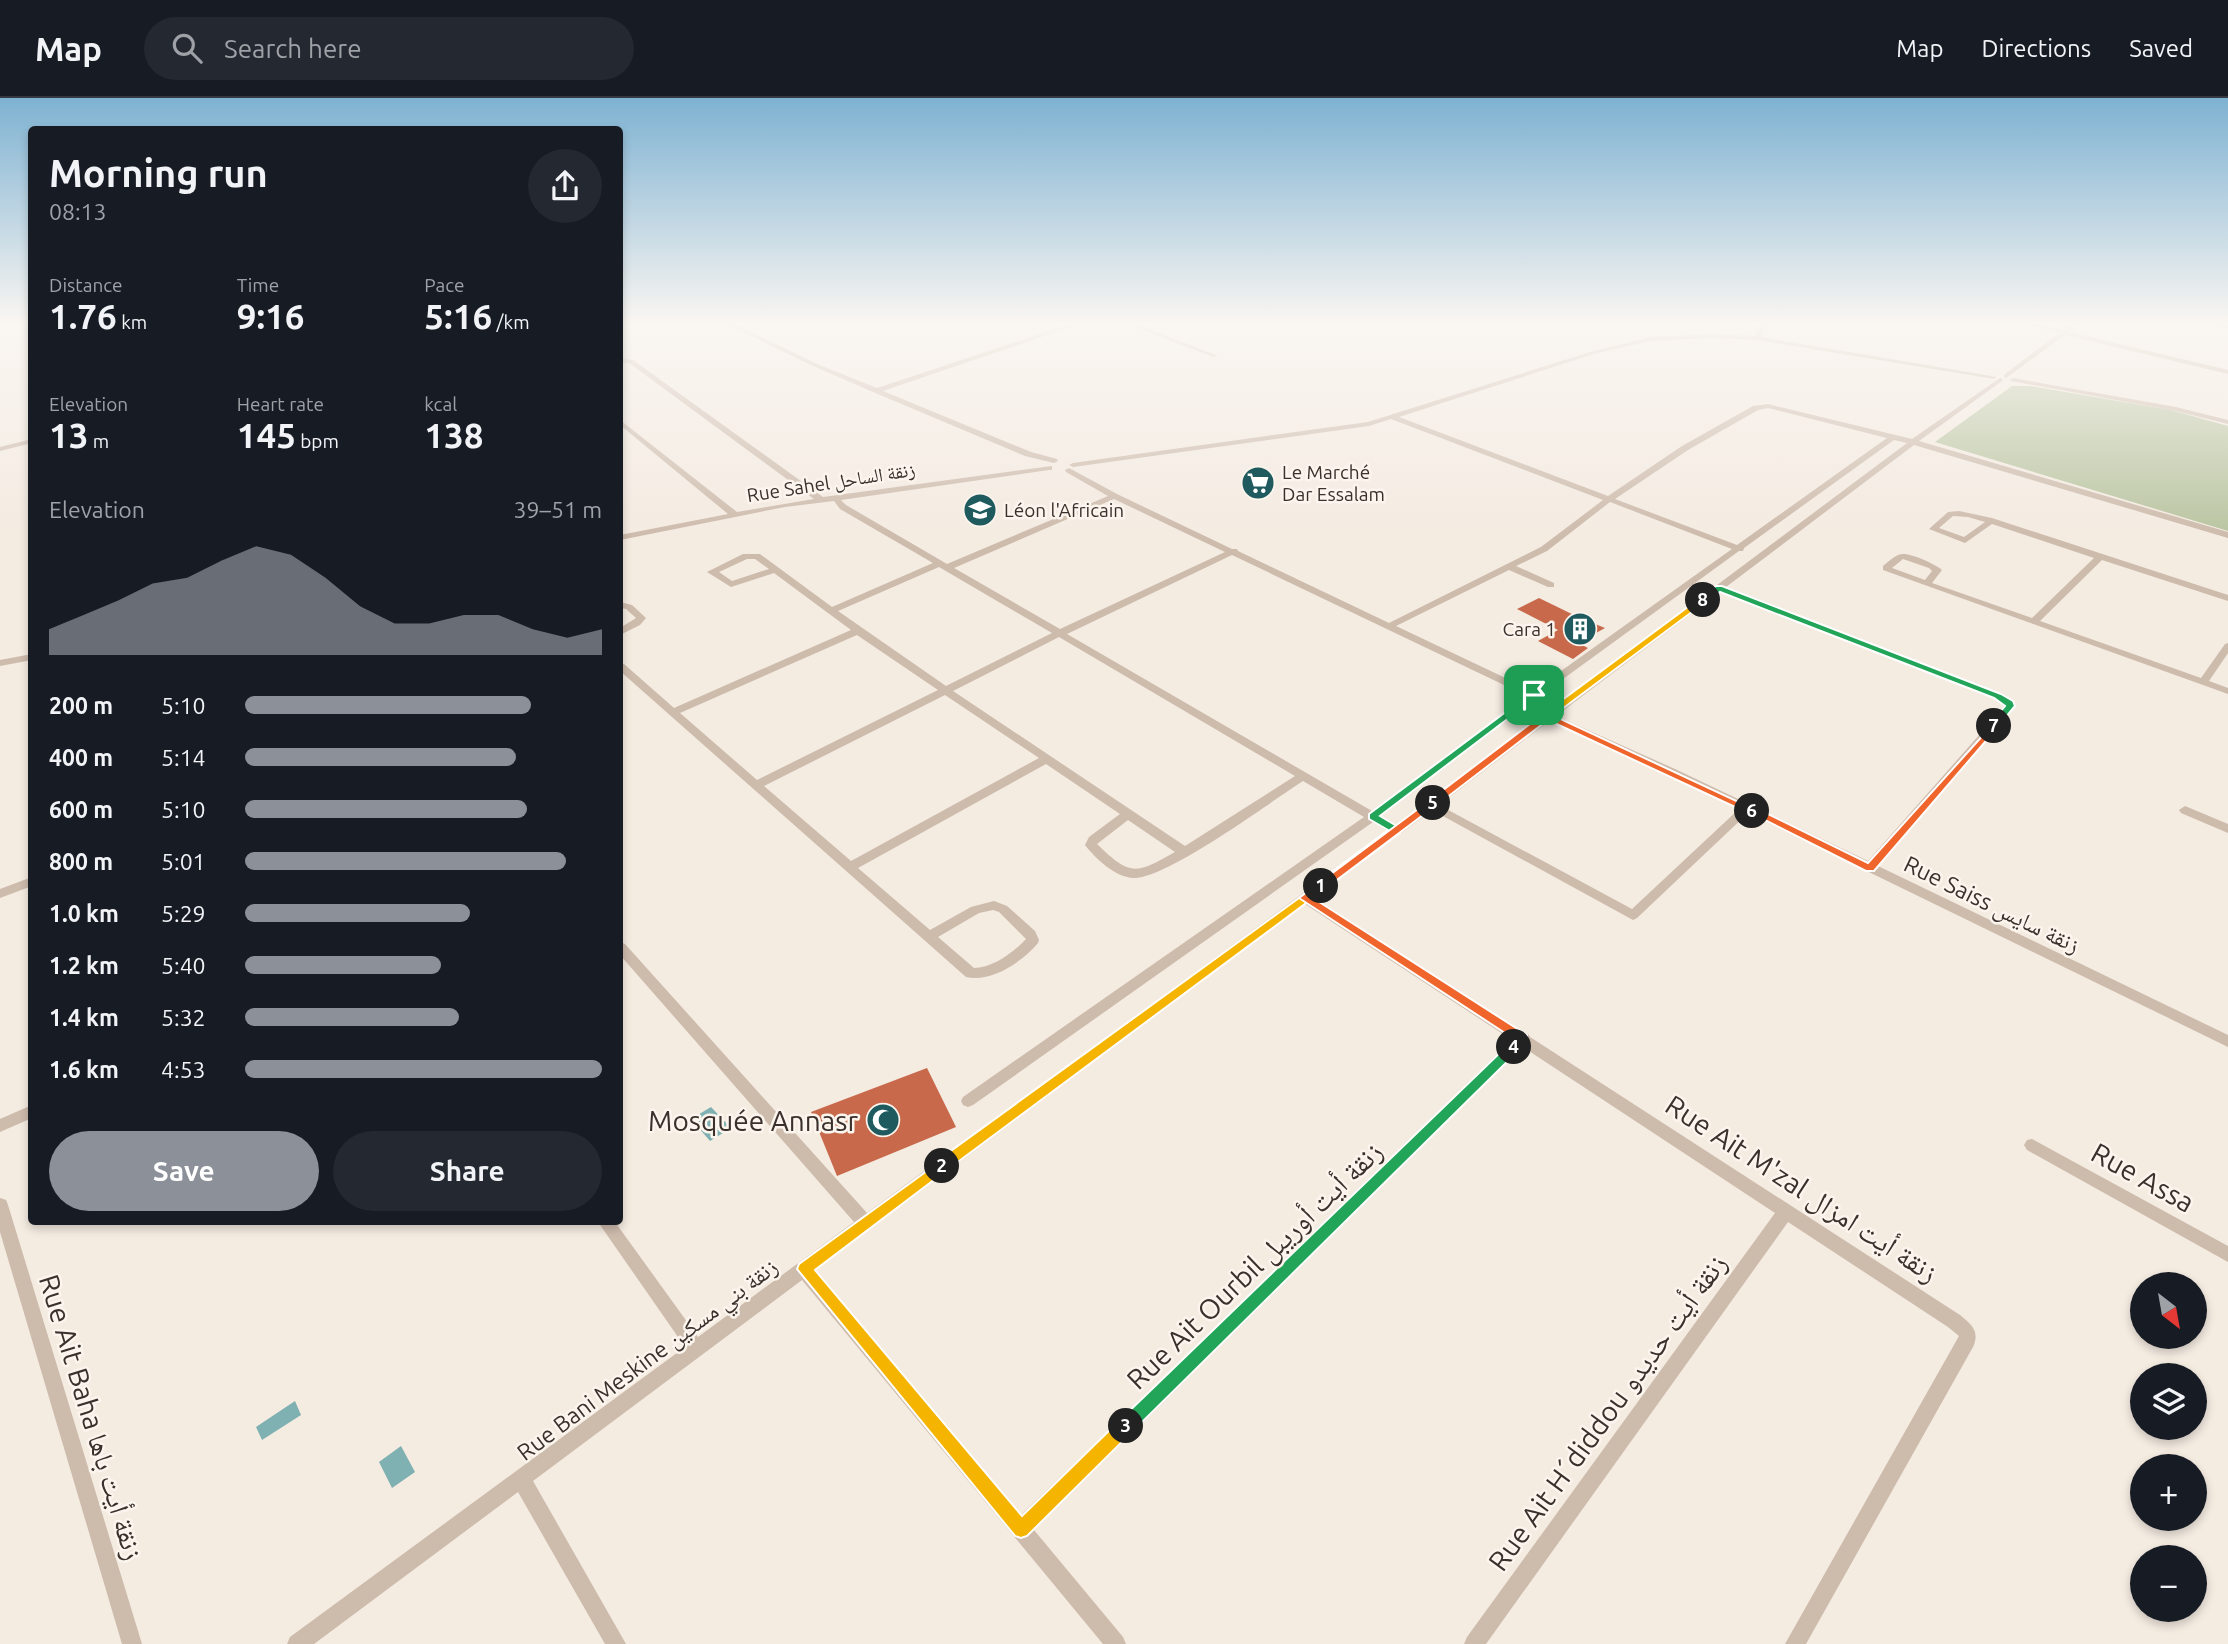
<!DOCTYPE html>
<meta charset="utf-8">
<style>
:root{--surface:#171b24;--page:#242831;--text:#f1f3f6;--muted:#9ea1a6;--line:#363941;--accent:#8c9099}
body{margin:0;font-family:Ubuntu,"Noto Naskh Arabic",sans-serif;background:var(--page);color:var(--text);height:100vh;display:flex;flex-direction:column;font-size:26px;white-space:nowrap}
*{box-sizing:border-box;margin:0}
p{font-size:23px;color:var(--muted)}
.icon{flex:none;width:38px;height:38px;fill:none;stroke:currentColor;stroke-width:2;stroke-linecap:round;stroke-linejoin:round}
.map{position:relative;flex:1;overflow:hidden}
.sheet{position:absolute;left:28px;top:28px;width:595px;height:1099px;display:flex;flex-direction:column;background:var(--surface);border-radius:7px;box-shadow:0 4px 10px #0003}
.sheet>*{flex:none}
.needle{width:46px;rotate:149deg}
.tools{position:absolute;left:2130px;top:1174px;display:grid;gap:14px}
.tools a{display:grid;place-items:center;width:77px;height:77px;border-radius:50%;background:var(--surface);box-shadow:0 4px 10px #0003;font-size:35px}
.pin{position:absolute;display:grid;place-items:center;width:60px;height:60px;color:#fff;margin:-30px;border-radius:14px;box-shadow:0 4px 10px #0006}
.km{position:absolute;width:35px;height:35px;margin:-18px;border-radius:50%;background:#222;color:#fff;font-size:19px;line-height:35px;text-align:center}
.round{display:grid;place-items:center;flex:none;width:74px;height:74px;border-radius:37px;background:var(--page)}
.head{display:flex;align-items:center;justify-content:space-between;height:119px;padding:0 21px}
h1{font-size:38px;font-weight:700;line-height:52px}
.figures{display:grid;grid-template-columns:repeat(3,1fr);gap:10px;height:119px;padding:7px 21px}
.figures div{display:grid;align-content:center}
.figures b{font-size:35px;font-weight:700}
.figures small{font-size:19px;font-weight:400}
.figures p{font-size:19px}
.chart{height:196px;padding:14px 21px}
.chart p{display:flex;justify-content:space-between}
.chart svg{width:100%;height:126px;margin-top:7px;fill:var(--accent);opacity:.7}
.cta{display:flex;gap:14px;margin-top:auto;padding:14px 21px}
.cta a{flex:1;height:80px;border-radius:42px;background:var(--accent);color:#fff;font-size:28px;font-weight:700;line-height:80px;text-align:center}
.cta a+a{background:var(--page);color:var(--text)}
ul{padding:0 21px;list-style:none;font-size:23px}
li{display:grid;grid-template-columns:112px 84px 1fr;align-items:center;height:52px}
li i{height:18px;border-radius:9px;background:var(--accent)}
header{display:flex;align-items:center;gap:42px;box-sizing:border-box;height:98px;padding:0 35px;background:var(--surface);border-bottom:2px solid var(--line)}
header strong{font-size:33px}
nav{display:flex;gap:38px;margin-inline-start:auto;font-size:24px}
.search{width:490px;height:63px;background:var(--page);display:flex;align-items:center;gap:18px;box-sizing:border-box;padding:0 24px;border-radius:38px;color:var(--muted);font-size:26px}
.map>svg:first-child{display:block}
</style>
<header>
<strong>Map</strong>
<div class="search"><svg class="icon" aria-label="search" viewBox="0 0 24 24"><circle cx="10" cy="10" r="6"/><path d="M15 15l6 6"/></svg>Search here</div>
<nav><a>Map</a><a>Directions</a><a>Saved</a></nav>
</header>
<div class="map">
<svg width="2228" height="1546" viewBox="0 0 2228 1546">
<rect width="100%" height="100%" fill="#f4ebe1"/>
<path fill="#b8c4a0" d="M2012,288H2030L2171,312L2228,328V433L1935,344Z"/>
<path fill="#7fb0b2" d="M711,1009L731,1030L710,1043L691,1021Z
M295,1303L301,1317L262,1342L256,1329Z
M401,1348L415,1374L392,1390L379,1364Z"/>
<path fill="#c8694b" d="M1539,500L1578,519L1605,530L1578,545L1588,550L1573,561L1538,543L1558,532L1517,511Z
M927,970L956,1029L837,1078L811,1014Z"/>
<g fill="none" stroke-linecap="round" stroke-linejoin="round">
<path fill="#cdbbac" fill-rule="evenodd" d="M722,224H730L817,266L877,290L1076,224H1086L883,293L1031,354L1057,361L1058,363L1054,365L1025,358L873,294L813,268Z
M1122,224H1131L1218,258L1213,259Z
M1761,224H1767L1761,239L1997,279L1994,281L1757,242L1713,240L1650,243L1594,256L1399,319L1608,398L1682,348L1753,308L1768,306L1912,341L2000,280L2003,282L2002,283L1919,343L2228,434V440L1914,347L1726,489L2002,596L2015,605L2012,613L1878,768L2228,937V949L1748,715L1637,820L1633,822L1432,712L1314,800L1523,935L1528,936L1530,939L1960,1217C1972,1227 1980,1233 1973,1249L1806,1546H1785L1959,1238L1948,1229L1788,1124L1486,1546H1464L1467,1539L1775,1115L1523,949L1034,1432L1123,1539L1126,1546H1103L802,1182L533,1383L626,1546H605L518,1394L314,1546H287L290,1539L685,1249L598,1124H615L698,1239L854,1124L620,857V844L625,846L867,1115L1388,733L1373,724L973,1007L968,1009L963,1007L961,1003L963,999L1364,719L1303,683C1270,704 1168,780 1134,780C1116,780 1095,760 1085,747L1089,739L1120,716L1046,666L858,770L930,832L971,809L994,803L1007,808L1035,833L1039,842L1038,845C1022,864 991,885 966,879L620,573V565L624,566L674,610L851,532L774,475L731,489L707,474L743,456H760L832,509L933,465L840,411L834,403L785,409L620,442V437L728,416L620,327V322L737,414L814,401L629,265L620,264V260L633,262L823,399L1052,368V372H1049L841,402L846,407L947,466L1108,398L1066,374L1065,372L1069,370L1117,396L1232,451H1237L1238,453L1389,525L1541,449L1603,402L1391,321L1369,328L1073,369L1069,367L1073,365L1368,324L1590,254L1650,239L1713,236L1755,238ZM1768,310L1887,340L1737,447L1615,401L1688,352L1758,312ZM1894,342L1907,345L1559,605L1541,597L1739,453H1743L1744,450ZM1114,401L1225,454L1060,531L954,470ZM1610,404L1732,451L1533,593L1396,528L1509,472L1548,489H1554V485L1516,468L1547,453ZM1232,457L1527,598L1372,713L1067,536ZM747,461H755L769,471L732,483L719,474ZM939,469L1052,535L946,588L838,513ZM1720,494L1994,600L2004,606L2003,610L1868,763L1675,671L1556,618ZM857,537L938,592L757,682L680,615ZM1059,539L1295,678L1185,748L953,593ZM945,597L1039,660L851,763L764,688ZM1535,601L1553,610L1396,727L1381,718ZM1549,623L1667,675L1739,711L1632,811L1439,707ZM1128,722L1175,754C1136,776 1131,779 1097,746ZM1305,806L1512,942L1021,1417L815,1172ZM993,812L999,814L1026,841C1014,854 993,870 974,870L938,839L979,815Z
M2016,224H2028L2063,232L2074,224H2081L2069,234L2228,272V276L2065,237L2006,280L2004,279V277L2059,235Z
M2205,224L2228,227V231L2206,225Z
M2013,280L2176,309L2228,322V326L2176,313L2011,283L2010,282Z
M32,341V345L0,353V349Z
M1959,413L1992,420L2228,497V503L2102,462L2040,523L2201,580L2225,546L2228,545V555L2209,583L2228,590V596L1883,472V468C1888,464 1896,456 1903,456C1913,456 1935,466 1942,472L1932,485L2032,520L2094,460L1992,426L1965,445L1929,431L1948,414ZM1953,418L1968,419L1985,424L1964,439L1939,430ZM1903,461L1929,470L1932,473L1925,482L1892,470Z
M620,504L632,507L646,520L640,527L620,537V530L636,520L626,511L620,510Z
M32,556V562L0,568V562Z
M2185,708L2228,726V735L2181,715L2179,712Z
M32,779V788L0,800V791Z
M32,1007V1020L0,1034V1021Z
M2032,1041L2228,1148V1164L2027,1052L2024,1047L2027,1042Z
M0,1100L6,1102L8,1107L142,1546H122L0,1134Z"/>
</g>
<linearGradient id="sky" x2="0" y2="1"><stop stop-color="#7eb2d2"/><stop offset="0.51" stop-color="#faf6f2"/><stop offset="1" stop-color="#faf6f2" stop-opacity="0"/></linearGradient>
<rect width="2228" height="441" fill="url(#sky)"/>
<path fill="#22a559" stroke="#fff" stroke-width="2" d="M1531,595L1539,597L1380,718L1400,730V735L1325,791H1317V785L1388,732L1369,721V716Z"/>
<path fill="#f5b400" stroke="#fff" stroke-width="2" d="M1321,784L1325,785V791L947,1072H937V1063Z"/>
<path fill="#f5b400" stroke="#fff" stroke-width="2" d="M942,1062L949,1068L947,1072L815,1172L1022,1418L1120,1322L1126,1320L1132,1322L1135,1328L1132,1334L1027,1438L1021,1440L1015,1438L797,1171L799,1166Z"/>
<path fill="#22a559" stroke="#fff" stroke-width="2" d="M1514,943L1521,949L1519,952L1132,1334L1126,1337L1120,1334L1118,1328L1120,1322L1510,945Z"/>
<path fill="#f0652b" stroke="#fff" stroke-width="2" d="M1430,702L1439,705L1313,800L1527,937V944L1519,952H1510L1508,949L1514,941L1299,800Z"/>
<path fill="#f0652b" stroke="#fff" stroke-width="2" d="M1543,616H1550L1758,713L1748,715L1548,622L1437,707H1430V702Z"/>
<path fill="#f0652b" stroke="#fff" stroke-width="2" d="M1994,625L1999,628L1997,630L1874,773H1866L1747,713L1756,710L1868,765Z"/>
<path fill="#22a559" stroke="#fff" stroke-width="2" d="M1716,488H1722L2001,596L2013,603L2015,608L1997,630H1990L1989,628L2005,608L1994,600L1720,494L1706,504H1700V500Z"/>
<path fill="#f5b400" stroke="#fff" stroke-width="2" d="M1700,500L1708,502L1562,611H1555L1529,597L1538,595L1558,605Z"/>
<defs>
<symbol id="supermarket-disc" viewBox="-11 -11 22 22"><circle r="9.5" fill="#1f5a5e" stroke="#fbf5ee"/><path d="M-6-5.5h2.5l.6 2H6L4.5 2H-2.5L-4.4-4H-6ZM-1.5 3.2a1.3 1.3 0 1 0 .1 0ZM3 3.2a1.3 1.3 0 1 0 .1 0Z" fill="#fff"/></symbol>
<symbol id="school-disc" viewBox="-11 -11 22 22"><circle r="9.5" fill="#1f5a5e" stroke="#fbf5ee"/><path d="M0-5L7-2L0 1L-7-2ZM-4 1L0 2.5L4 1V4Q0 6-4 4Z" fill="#fff"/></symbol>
<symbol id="building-disc" viewBox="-11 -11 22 22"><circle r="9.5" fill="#1f5a5e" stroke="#fbf5ee"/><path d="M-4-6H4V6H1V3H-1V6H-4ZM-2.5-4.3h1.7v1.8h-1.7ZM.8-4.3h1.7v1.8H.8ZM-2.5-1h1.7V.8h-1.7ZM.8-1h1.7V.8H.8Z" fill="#fff"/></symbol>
<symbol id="mosque-disc" viewBox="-11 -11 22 22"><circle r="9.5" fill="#1f5a5e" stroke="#fbf5ee"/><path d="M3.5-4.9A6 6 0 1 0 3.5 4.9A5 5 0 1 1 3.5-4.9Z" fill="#fff"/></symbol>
</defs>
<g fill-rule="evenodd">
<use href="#supermarket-disc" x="1239" y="366" width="38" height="38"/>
<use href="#school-disc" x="961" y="393" width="38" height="38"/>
<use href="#building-disc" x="1561" y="512" width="38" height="38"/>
<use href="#mosque-disc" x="864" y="1003" width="38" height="38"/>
</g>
<g text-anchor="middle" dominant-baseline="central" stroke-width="5" stroke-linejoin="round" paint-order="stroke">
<g font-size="19" fill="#3b302b" stroke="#fbf5ee" text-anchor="start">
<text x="1282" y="374">Le Marché<tspan x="1282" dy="22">Dar Essalam</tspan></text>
<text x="1004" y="412">Léon l'Africain</text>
<text x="1556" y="531" text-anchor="end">Cara 1</text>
</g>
<g font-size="19" fill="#3b302b" stroke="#fbf5ee">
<text transform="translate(831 384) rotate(-9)">Rue Sahel زنقة الساحل</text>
</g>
<g font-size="23" fill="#3b302b" stroke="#fbf5ee">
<text transform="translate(1992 806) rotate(26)">Rue Saiss زنقة سايس</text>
<text transform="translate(647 1261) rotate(-37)">Rue Bani Meskine زنقة بني مسكين</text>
</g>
<g font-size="28" fill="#3b302b" stroke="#fbf5ee" text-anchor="end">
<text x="858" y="1022">Mosquée Annasr</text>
</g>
<g font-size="28" fill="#3b302b" stroke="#fbf5ee">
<text transform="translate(2143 1079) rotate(29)">Rue Assa</text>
<text transform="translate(1802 1090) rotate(33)">Rue Ait M'zal زنقة أيت امزال</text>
<text transform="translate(1254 1167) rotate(-44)">Rue Ait Ourbil زنقة أيت أوريبل</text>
<text transform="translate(1607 1314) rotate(-54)">Rue Ait H´diddou زنقة أيت حديدو</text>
<text transform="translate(92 1319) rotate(73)">Rue Ait Baha زنقة أيت باها</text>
</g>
</g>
</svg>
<div class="tools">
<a><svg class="needle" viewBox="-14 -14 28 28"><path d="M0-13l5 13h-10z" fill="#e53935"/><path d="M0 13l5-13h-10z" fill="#9ea1a6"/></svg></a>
<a><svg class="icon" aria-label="layers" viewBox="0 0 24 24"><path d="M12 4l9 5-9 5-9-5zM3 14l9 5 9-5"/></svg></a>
<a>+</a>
<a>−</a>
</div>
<div class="pin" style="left:1534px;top:597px;background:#1e9e55"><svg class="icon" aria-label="arrive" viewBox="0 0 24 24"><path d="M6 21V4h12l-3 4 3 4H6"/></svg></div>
<b class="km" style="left:1321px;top:788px">1</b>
<b class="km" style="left:942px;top:1068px">2</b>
<b class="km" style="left:1126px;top:1328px">3</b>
<b class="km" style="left:1514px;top:949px">4</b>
<b class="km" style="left:1433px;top:705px">5</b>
<b class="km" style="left:1752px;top:713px">6</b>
<b class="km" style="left:1994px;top:628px">7</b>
<b class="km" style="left:1703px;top:502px">8</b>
<section class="sheet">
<div class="head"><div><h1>Morning run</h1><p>08:13</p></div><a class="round"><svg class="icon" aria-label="share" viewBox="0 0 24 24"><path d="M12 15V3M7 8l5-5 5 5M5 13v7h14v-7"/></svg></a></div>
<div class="figures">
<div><p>Distance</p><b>1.76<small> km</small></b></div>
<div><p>Time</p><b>9:16</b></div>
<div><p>Pace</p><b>5:16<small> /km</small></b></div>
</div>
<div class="figures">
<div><p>Elevation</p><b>13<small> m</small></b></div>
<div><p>Heart rate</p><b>145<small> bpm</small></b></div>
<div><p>kcal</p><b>138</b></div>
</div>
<div class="chart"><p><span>Elevation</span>39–51 m</p>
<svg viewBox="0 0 160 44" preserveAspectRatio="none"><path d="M0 44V35L10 30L20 25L30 19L40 17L50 11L60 6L70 9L80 17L90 27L100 33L110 33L120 30L130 30L140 35L150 38L160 35V44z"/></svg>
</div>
<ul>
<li><b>200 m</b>5:10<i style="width:80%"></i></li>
<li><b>400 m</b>5:14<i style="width:76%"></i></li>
<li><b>600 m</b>5:10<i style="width:79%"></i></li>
<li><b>800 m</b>5:01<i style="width:90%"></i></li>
<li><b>1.0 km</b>5:29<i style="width:63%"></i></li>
<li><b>1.2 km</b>5:40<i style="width:55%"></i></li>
<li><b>1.4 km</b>5:32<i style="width:60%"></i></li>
<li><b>1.6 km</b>4:53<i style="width:100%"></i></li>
</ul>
<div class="cta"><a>Save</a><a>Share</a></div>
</section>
</div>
